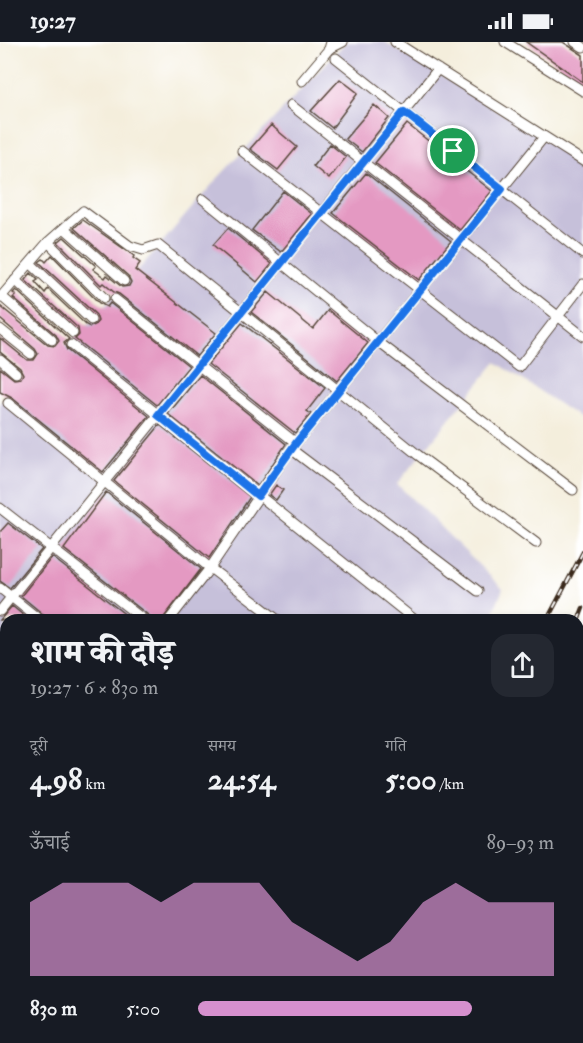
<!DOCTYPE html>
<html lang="hi">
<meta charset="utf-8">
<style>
:root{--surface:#171b24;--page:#242831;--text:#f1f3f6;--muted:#9ea1a6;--accent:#d690ce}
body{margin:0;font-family:"IM FELL Double Pica","Noto Serif Devanagari",serif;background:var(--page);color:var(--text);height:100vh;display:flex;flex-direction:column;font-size:22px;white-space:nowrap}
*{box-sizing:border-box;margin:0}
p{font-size:20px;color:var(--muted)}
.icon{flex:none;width:33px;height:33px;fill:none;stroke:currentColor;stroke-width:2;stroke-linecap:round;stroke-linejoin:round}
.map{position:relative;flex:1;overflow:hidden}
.details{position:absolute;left:0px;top:572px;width:584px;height:430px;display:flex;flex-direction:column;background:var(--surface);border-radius:18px 18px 0 0;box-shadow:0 3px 9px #0003}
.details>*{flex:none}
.pin{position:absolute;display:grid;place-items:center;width:51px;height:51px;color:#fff;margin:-26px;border:3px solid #fff;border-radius:50%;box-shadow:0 2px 6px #0007}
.round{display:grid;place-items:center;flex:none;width:63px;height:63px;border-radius:18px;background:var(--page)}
.headline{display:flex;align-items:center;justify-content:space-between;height:102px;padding:0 30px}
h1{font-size:33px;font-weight:800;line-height:45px}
.stats{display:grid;grid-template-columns:repeat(3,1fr);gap:9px;height:102px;padding:6px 30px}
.stats div{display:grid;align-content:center}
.stats b{font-size:30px;font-weight:800}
.stats small{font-size:16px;font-weight:400}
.stats p{font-size:16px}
.chart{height:168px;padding:12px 30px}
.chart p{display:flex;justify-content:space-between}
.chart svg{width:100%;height:108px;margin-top:6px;fill:var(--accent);opacity:.7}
ul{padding:0 30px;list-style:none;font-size:20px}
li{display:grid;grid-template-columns:96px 72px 1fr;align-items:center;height:45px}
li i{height:15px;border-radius:8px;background:var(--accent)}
.status{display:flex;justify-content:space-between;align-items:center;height:42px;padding:0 30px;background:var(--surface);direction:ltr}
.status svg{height:16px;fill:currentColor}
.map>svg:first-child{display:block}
</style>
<div class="status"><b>19:27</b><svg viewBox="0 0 49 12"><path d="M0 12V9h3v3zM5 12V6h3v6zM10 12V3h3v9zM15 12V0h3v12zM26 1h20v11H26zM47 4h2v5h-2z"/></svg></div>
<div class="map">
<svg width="583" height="1001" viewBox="0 0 583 1001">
<rect width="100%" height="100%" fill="#fff"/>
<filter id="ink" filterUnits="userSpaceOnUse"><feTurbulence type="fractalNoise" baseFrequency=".0167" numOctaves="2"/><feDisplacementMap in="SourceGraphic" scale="12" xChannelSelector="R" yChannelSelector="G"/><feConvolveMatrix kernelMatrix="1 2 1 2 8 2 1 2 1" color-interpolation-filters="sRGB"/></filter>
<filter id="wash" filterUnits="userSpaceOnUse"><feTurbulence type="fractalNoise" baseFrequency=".008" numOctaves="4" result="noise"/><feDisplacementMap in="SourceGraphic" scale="24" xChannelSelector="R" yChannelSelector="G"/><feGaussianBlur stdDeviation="1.35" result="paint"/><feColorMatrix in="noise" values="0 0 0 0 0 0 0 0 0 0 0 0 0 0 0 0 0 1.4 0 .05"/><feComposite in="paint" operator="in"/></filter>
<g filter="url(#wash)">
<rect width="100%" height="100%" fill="#f4eedc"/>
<path fill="#c6c0da" d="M346,0H385L575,115L583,103V378L496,320L397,442L503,547L490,577L6,578V996H125L121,1001H0V361L82,289L146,219L216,138Z"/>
<g id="blocks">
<path fill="#e499c2" d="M526,0H563L583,13V40Z
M340,37L358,51L332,86L311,69Z
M374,63L389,76L362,110L345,97Z
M407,82L492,149L460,188L375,121Z
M271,83L297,105L278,128L250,107Z
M330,102L346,115L329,137L313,124Z
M366,131L451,199L419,238L333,171Z
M283,149L312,172L281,210L252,188Z
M83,178L134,214L133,216L140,221L135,228L216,291L197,314L119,252L114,250L103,241L101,243L58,200L64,195L96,224L93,227L105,236L107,233L122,245L129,244L131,240L128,234L74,186Z
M228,186L272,222L257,240L213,203Z
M52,213L99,261L107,265L110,261L189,324L157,363L75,297L79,293L78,286L25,238L31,231L38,238L35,240L45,251L48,247L86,283L90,285L95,283L98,279L96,273L39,220L43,217L46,220Z
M16,248L69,297L64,301L67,308L149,374L103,430L12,356L0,350V326L14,337L21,336L23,332L20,326L0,310V296L27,318H34L38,312L35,307L0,277V264L48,303L55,304L59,299L56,293L13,256L16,253L13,251Z
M268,250L313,287L328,268L368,301L337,339L251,270Z
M242,281L325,346L307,369L311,372L295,391L208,322Z
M200,333L286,402L258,444L168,372Z
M160,383L250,455L209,516L114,439Z
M276,443L283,448L276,458L269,453Z
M106,450L201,527L162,578H151L148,573L64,507Z
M8,481L42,507L10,546L0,539V490Z
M52,515L132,578H47L44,573L21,554Z
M12,564L29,578H0Z"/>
</g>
</g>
<g filter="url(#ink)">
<use href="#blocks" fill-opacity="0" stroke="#57473a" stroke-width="1.5"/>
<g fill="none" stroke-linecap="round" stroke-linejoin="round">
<defs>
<path id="minor" d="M395,0L583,119
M505,0L583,49
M575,0L583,5
M329,7L343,0
M336,16L583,212
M302,39L329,7L331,0
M291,63L583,294
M242,109L519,325L583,242
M203,157L377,299L573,448
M64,186L124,239
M48,200L104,256
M30,221L91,278
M15,238L73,291
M1,254L52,298
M0,256L48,200L83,169L130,204L143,208L158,203L418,413L536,501
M115,257L296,401
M0,287L31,312
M71,303L415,578
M0,317L16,331
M8,361L210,526L278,578
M291,407L478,549
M0,466L144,578
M0,546L40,578
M0,569L438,27
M169,578L210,526L291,407L544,95
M0,613L6,617
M0,695L6,699
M579,753L583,762
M0,779L6,784
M0,799L6,791
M578,867L583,879
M0,910L6,904
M4,1001L8,996"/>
</defs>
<use href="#minor" stroke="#57473a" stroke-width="11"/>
<use href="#minor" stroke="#fff" stroke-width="9"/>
<defs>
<path id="rail" d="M547,578L583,510
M578,579L583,566
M475,996L476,1001
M506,996V1001"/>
</defs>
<use href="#rail" stroke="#3b2a1e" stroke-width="4.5"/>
<use href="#rail" stroke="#fff" stroke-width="2" stroke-dasharray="7" stroke-linecap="butt"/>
</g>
</g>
<g fill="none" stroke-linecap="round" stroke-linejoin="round" filter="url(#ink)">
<defs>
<path id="route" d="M404,70L502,147L296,401L258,454L158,373Z"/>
</defs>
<use href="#route" stroke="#fff" stroke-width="12"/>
<use href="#route" stroke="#1a73e8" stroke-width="8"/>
</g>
</svg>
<div class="pin" style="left:453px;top:109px;background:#1e9e55"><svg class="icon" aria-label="arrive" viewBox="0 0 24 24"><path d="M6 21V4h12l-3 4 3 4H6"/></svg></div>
<section class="details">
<div class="headline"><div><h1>शाम की दौड़</h1><p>19:27 · 6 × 830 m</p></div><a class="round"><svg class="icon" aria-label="share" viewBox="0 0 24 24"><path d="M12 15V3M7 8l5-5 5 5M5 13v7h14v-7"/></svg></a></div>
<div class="stats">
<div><p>दूरी</p><b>4.98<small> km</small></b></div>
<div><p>समय</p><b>24:54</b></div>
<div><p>गति</p><b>5:00<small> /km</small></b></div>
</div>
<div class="chart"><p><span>ऊँचाई</span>89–93 m</p>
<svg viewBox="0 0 160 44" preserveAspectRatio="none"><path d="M0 44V14L10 6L20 6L30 6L40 14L50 6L60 6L70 6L80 22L90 30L100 38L110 30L120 14L130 6L140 14L150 14L160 14V44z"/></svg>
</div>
<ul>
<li><b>830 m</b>5:00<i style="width:77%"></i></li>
</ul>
</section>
</div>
